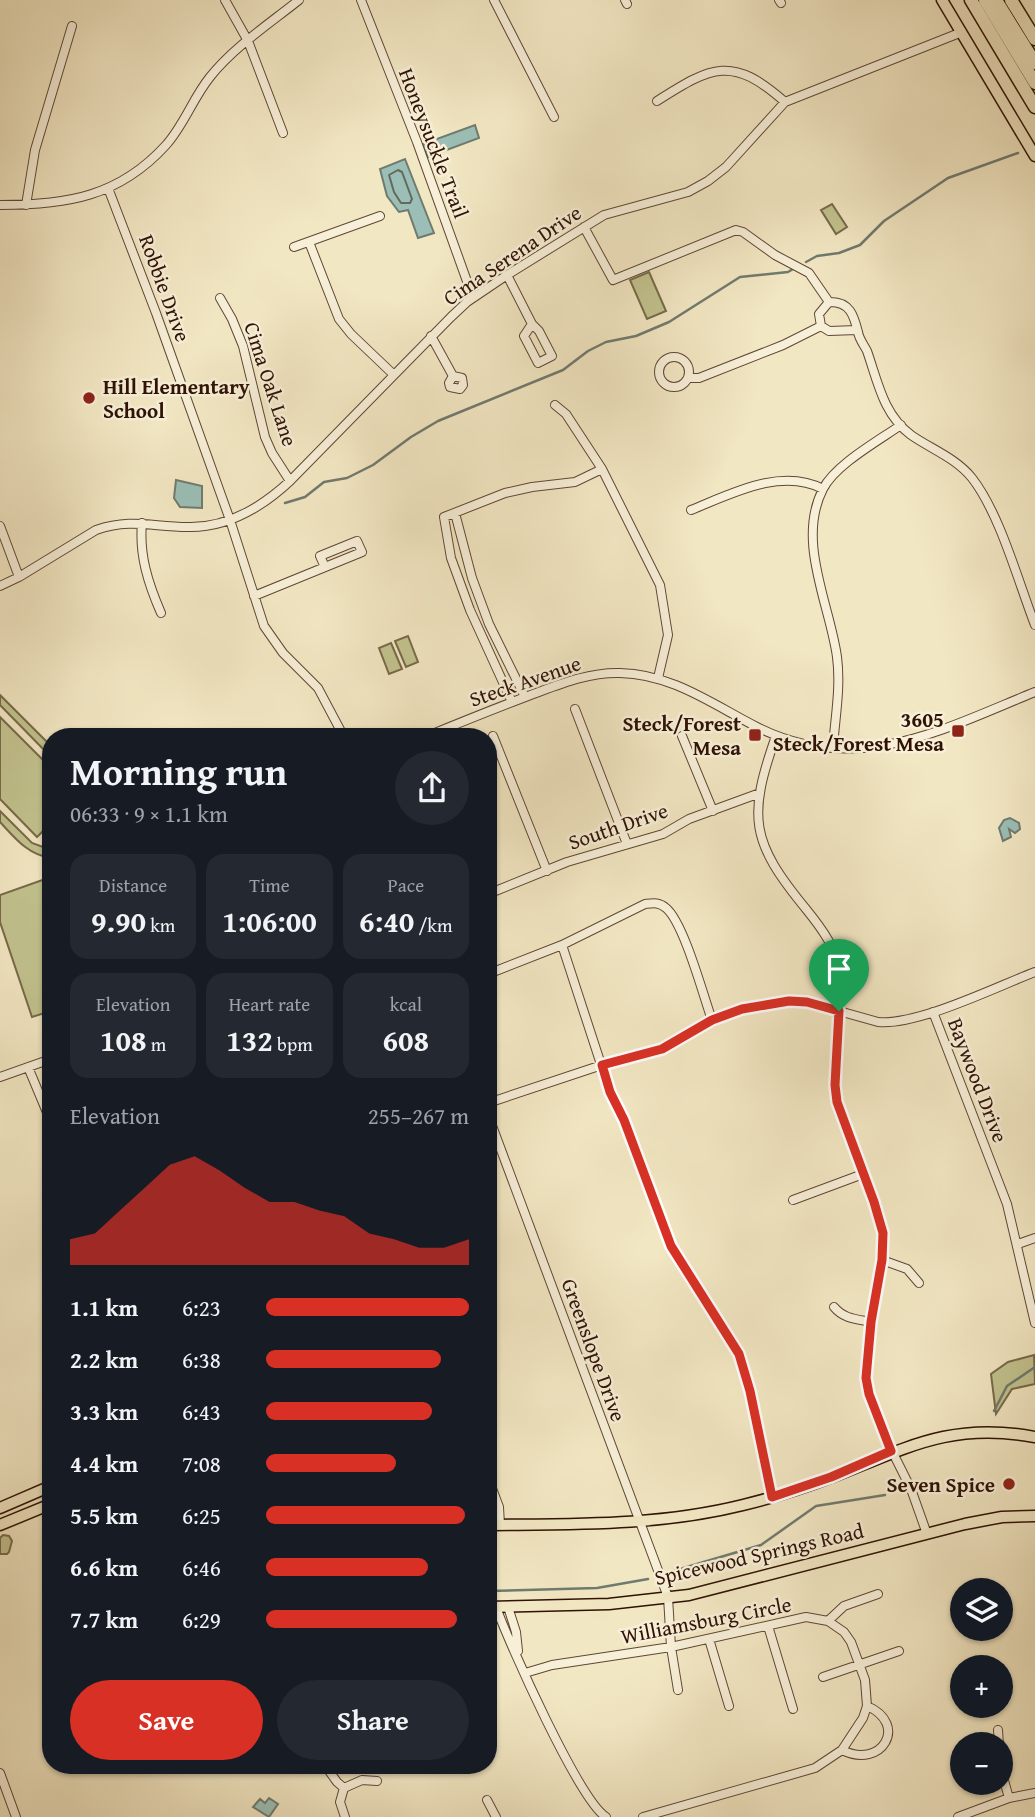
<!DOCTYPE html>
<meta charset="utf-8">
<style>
:root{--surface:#171b24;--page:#242831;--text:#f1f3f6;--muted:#9ea1a6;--accent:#d93025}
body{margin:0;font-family:"Gentium Book Plus",serif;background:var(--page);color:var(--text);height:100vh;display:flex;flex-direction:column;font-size:26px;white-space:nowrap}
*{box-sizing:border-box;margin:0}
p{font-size:23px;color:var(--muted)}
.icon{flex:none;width:38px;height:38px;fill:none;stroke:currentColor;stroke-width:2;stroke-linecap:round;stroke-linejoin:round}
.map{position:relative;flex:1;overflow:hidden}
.side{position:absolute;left:42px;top:728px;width:455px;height:1046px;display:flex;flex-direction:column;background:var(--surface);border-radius:28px;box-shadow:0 2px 5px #0004}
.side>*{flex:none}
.controls{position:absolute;left:950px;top:1578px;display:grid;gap:14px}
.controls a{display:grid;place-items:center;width:63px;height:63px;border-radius:50%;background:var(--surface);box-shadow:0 2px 5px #0004;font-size:35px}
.pin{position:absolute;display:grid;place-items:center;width:60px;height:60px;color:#fff;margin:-72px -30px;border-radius:50% 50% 50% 0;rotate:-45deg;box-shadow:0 0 7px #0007}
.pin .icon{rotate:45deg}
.round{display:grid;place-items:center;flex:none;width:74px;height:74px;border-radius:37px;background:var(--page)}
.headline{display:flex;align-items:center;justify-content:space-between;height:119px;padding:0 28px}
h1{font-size:38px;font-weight:800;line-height:52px}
.figures{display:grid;grid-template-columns:repeat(3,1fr);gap:10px;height:119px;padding:7px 28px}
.figures div{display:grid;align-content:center;border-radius:18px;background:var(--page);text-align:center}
.figures b{font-size:30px;font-weight:800}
.figures small{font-size:19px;font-weight:400}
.figures p{font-size:19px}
.chart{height:196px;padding:14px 28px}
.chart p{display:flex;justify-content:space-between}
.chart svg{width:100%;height:126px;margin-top:7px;fill:var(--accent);opacity:.7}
.primary-button{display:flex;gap:14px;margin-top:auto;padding:14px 28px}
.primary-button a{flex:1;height:80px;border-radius:42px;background:var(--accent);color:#fff;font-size:28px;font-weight:800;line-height:80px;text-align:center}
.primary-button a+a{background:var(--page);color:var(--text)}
ul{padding:0 28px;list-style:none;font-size:23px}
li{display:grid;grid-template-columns:112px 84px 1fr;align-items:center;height:52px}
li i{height:18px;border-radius:9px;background:var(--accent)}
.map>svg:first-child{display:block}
</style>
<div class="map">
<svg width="1035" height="1817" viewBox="0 0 1035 1817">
<rect width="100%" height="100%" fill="#f2e7c3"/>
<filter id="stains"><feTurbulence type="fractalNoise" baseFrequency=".00286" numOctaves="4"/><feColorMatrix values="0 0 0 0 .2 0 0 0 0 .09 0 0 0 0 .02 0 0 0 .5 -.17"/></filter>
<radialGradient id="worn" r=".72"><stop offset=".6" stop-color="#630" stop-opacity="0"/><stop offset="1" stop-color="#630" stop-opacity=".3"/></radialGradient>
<path fill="#c2c38f" stroke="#786a4a" stroke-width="2" d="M832,204L847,227L836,234L821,210Z
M649,272L666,311L647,319L630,280Z
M408,636L418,662L406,667L395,641Z
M391,643L402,669L389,674L379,648Z
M0,695L51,746V757L0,705Z
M0,717L51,768V823L37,837L0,799Z
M0,811L32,843L51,850V858C28,855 15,838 0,822Z
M51,877V1011L32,1017L0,922V895Z
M1034,1355L1035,1384L1012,1389L996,1414L991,1374L1008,1362Z
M3,1535L9,1536L12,1541L9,1552L7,1554H0V1538Z"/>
<path fill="#9bbfb6" stroke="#707a6f" stroke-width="2" d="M475,125L479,138L428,157L423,144Z
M405,159L434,233L418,238L408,210L399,212L387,196L380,169Z
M176,480L202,486V508L180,507L174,498Z
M1010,818L1019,823L1020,829L1015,833L1009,829L1011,837L1003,841L999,828L1004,820Z
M269,1798L278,1804L269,1817L253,1807L260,1799L265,1803Z"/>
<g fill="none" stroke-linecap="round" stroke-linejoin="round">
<path stroke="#65685d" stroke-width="2" d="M398,170L402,172L412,199L410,203H401L394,192L389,175Z"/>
<path stroke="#707a6f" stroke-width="2.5" d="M806,262L817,256L839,253L860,245L884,221L948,178L1018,153
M285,503L305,497L324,482L347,478L373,465L411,437L438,421L563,370L588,351L606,342L636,336L669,322L740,277L788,272L793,269
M994,1411L1007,1386L1035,1367
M670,1572L761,1545L816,1506L885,1495
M488,1591L597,1588L648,1579"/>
<defs>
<path id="minor" d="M225,0L248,41L283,133
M361,0L417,142L473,298
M494,0L554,117
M625,0L627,4
M779,0L781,3
M657,101C712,66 732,55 785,102
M108,188L156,313L230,520L264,626L283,653L318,688L344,737
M0,205C66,205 119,197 166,145C184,125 193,98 210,77C234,47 269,24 299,0
M26,205L35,150L72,26
M584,227L613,280L736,230L743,232L775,255L809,273L829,302
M309,242L339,319L351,334L394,375
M294,247L380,216
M507,275L532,324L524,336L538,363L552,356L539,331L532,324
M220,298L232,319L243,346L265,437L272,453L290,481
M821,326L819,314L829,302C850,301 854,316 858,332C859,339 864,345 867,351C878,382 883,414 911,435C931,449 956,458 972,478C1000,514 1018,581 1035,625
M821,326L829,331L857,330
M431,336L453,376L462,378L463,385L460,389L450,387L449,383L453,376
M659 372a15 15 0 1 1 30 0a15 15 0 1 1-30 0Z
M688,378H699L783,345L821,326
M555,405L566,414L602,469L660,585L668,635L658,678
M691,510C731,494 781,467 823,489
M455,513L472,578L489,624L525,697
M142,523C139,555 148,583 161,613
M0,526L19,577
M0,586L19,577L96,530C132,518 152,527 188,527C228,528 262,507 290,481L451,317L467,302L507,275L604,215L688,192L708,181L726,167L785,102L962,32
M254,596L362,552L357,541L320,556L325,567
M512,702L470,610L451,558L444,517L505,493L532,487L575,482L602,469
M575,709L627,844
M493,736L547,871
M682,736L713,811
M776,736C747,818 751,842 806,909C823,930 836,948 841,975L835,1085L837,1102L874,1202L883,1233L882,1260L871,1322L866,1378L869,1394L892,1451L911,1489L927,1534
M425,737C459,723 494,709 528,696C558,685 588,672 620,673C672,674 712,704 757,727C857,777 941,730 1035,692
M833,748C835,717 841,688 837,657C830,605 796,541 823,489C835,465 878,441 901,425
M488,894L567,862L663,834L689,819L760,793
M562,945L610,1092L624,1120L671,1246L739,1354L750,1391L772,1497
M488,974L562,945L645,904C654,903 659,902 666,908C684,923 703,995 712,1020
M933,1012L1007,1204L1035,1323
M28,1067L51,1122
M0,1077L51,1059
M488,1103L602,1065L662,1049L712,1020L742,1009L768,1003L807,1002L878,1022C917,1026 996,987 1035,972
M488,1115L668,1597L671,1647L678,1690
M793,1200L863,1174
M1018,1244L1035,1238
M882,1260L907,1269L919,1283
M834,1307C844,1319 856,1319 871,1322
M488,1478L499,1507L500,1525
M496,1607C509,1643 579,1800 606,1817
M508,1607L516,1632L518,1651
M828,1621L844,1606L878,1594
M768,1626L793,1709
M709,1639L729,1706
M525,1673L552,1665L671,1647L806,1617L828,1621L844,1632L851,1642L865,1680L867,1706L863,1718L842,1750L815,1768L643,1817
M823,1677L899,1651
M998,1730L999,1745
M842,1750C882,1770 909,1724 867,1706
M327,1768L337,1782L344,1788
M1001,1770L1009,1798
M0,1773L16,1817
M487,1800L496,1817
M345,1817L340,1802L344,1788L362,1780L377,1781
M958,1817L1009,1798L1035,1793"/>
<path id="major" d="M942,0L1035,156
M0,1508L51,1486
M0,1525L51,1504
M488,1525C574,1524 659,1526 743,1505C772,1498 801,1489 830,1478C905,1449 950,1421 1035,1437
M488,1607L609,1604L689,1595L965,1524L1002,1517L1035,1516"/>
<path id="highway" d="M971,0L1035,107
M985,0L1035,83
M996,0L1035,63
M1011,0L1035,39"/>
</defs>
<use href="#minor" stroke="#604734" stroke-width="10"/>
<use href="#major" stroke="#2f1204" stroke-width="13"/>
<use href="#highway" stroke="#2f1204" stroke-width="15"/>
<use href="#minor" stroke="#f7efd8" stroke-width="8"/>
<use href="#major" stroke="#f2e7c3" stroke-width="10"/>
<use href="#highway" stroke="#f2e7c3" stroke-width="12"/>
</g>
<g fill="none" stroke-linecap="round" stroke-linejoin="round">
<defs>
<path id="route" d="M789,1001L807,1002L839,1011L835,1085L837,1102L874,1202L883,1233L882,1260L871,1322L866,1378L869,1394L891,1451L831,1477L772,1497L750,1391L739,1354L671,1246L624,1120L610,1092L602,1065L662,1049L712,1020L742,1009Z"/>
</defs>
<use href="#route" stroke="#fff" stroke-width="14"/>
<use href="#route" stroke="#d93025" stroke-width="9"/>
</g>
<g fill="#8f2418" stroke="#f7efd8" stroke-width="2.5">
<circle cx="89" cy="398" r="7"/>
<rect x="951" y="724" width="14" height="14" rx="3.5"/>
<rect x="748" y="728" width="14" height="14" rx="3.5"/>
<circle cx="1009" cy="1484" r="7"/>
</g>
<g text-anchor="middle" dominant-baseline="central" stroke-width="5" stroke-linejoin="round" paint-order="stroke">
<g font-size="21" fill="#2f1204" stroke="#f7efd8">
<text transform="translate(434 143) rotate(69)">Honeysuckle Trail</text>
<text transform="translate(512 255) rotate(-34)">Cima Serena Drive</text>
<text transform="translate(165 288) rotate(70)">Robbie Drive</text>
<text transform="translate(271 384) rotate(72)">Cima Oak Lane</text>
<text transform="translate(525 681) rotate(-19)">Steck Avenue</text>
<text transform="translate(618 826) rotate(-19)">South Drive</text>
<text transform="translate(978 1080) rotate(69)">Baywood Drive</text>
<text transform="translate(594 1350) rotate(70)">Greenslope Drive</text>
<text transform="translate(759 1554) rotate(-13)">Spicewood Springs Road</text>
<text transform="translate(706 1620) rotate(-11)">Williamsburg Circle</text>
</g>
<g font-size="21" font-weight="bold" fill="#2f1204" stroke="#f7efd8" text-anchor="end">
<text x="103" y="386" text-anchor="start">Hill Elementary<tspan x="103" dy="24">School</tspan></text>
<text x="944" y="719">3605<tspan x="944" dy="24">Steck/Forest Mesa</tspan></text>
<text x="741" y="723">Steck/Forest<tspan x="741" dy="24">Mesa</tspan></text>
<text x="995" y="1484">Seven Spice</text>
</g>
</g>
<rect width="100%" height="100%" filter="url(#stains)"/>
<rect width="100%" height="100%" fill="url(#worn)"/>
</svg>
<div class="controls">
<a><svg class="icon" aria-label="layers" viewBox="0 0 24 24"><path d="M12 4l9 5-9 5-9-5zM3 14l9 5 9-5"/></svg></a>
<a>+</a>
<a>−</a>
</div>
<div class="pin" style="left:839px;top:1011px;background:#1e9e55"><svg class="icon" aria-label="arrive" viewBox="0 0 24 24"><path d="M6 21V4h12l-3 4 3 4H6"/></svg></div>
<section class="side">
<div class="headline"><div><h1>Morning run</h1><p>06:33 · 9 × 1.1 km</p></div><a class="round"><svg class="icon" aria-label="share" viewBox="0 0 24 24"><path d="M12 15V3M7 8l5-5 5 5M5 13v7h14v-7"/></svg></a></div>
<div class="figures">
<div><p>Distance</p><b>9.90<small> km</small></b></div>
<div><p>Time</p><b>1:06:00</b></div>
<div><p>Pace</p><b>6:40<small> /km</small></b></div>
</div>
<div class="figures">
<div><p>Elevation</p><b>108<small> m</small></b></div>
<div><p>Heart rate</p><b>132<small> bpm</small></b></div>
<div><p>kcal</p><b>608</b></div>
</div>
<div class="chart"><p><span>Elevation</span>255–267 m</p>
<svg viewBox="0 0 160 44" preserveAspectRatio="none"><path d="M0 44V35L10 33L20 25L30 17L40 9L50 6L60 11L70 17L80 22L90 22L100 25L110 27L120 33L130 35L140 38L150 38L160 35V44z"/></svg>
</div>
<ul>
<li><b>1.1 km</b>6:23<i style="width:100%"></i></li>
<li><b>2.2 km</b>6:38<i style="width:86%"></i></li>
<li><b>3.3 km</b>6:43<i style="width:82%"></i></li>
<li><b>4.4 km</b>7:08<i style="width:64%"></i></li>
<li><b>5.5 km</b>6:25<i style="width:98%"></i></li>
<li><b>6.6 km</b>6:46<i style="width:80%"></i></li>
<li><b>7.7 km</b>6:29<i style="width:94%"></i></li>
</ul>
<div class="primary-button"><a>Save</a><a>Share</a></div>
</section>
</div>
